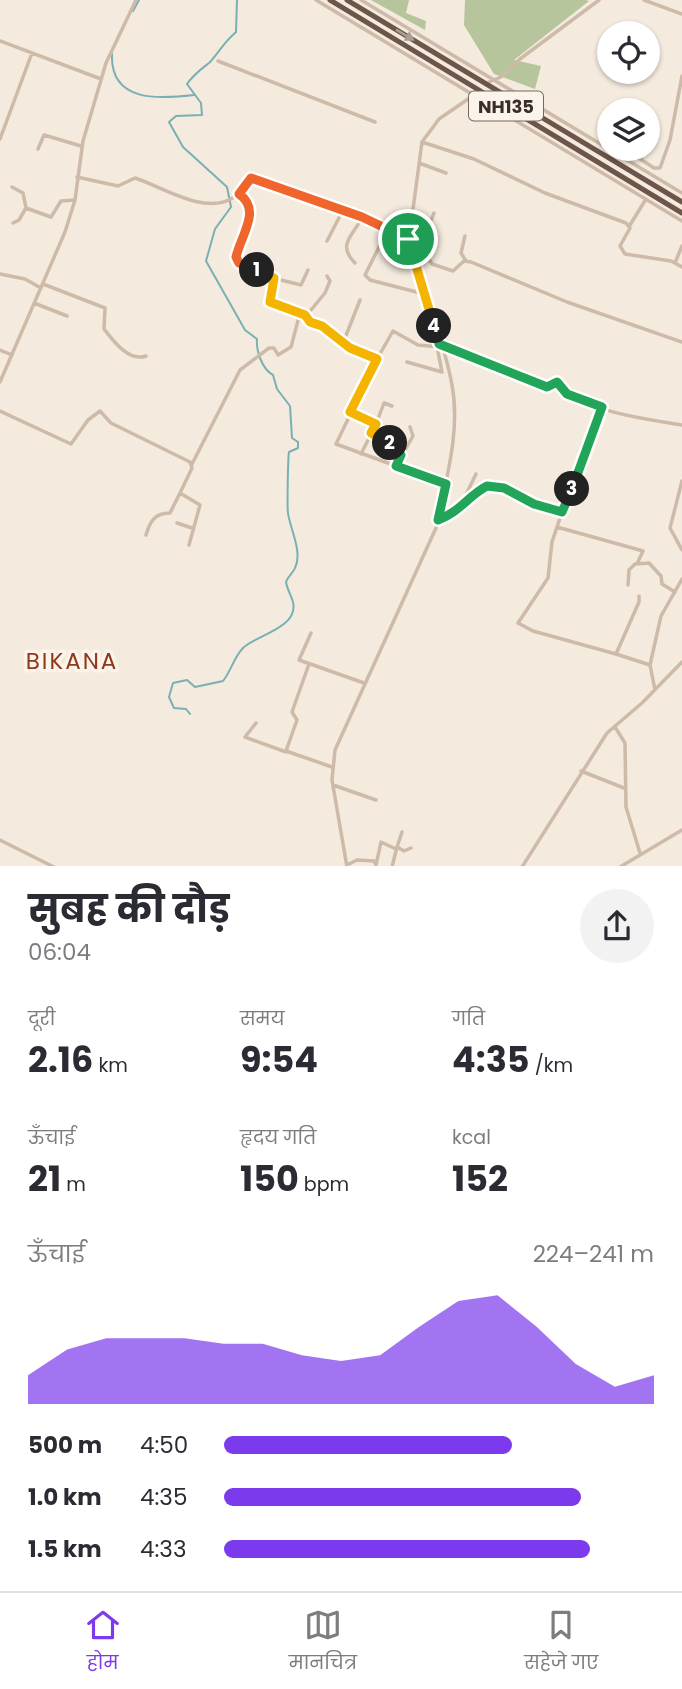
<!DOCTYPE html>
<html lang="hi">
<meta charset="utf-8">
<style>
:root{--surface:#fff;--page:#f2f2f3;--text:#2b2b33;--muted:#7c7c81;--line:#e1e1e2;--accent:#7c3aed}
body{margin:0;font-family:Poppins,"Noto Sans Devanagari",sans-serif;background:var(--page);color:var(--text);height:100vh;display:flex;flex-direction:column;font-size:26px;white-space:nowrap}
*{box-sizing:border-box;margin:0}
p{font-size:23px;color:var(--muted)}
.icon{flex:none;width:38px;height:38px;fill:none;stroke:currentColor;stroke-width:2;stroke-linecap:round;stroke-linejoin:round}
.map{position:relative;height:866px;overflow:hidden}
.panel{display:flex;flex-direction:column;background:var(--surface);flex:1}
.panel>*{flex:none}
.buttons{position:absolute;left:597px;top:21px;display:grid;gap:14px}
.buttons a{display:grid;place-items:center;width:63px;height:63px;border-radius:50%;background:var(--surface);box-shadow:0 2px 5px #0004;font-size:35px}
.pin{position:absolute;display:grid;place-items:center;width:60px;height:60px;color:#fff;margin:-30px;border:4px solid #fff;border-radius:50%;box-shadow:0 2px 7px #0007}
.km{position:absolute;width:35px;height:35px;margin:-18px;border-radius:50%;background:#222;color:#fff;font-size:19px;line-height:35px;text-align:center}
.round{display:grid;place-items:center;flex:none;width:74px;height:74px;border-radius:37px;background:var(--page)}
.head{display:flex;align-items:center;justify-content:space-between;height:119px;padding:0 28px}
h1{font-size:38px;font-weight:700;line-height:52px}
.metrics{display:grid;grid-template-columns:repeat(3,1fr);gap:10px;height:119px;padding:7px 28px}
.metrics div{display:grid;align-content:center}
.metrics b{font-size:35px;font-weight:700}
.metrics small{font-size:19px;font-weight:400}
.metrics p{font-size:19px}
.chart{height:196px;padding:14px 28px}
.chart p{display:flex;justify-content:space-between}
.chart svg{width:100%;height:126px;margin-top:7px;fill:var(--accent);opacity:.7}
ul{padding:0 28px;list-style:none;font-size:23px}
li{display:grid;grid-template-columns:112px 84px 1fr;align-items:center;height:52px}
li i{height:18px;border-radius:9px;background:var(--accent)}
.tab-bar{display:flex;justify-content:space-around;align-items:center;height:98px;border-top:2px solid var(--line);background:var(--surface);font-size:19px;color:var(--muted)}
.tab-bar a{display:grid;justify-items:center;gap:4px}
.tab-bar .active{color:var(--accent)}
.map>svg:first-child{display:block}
</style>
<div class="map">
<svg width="682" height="867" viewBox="0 0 682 867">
<rect width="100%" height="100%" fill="#f4eadd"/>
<path fill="#b6c59b" d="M371,0H409L406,13L426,21L425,30Z
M465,0H586L589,1L514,60L541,66L535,89L494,74L464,25Z"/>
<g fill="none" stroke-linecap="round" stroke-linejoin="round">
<path stroke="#79b0b4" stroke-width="2" d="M133,11L139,0
M112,54C110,103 159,99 194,95
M190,714L186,709L174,708L169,697L173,683L187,680L195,687L223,681C231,671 234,657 243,648C256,635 299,628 293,602C291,595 287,589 286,582C288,576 293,573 295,568C303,552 290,529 288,513C287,507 288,456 289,452L298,448V442L292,438L290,406L277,389L273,375C262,369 256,351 257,339L245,330L206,261L215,229L231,207L227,187L183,147L169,122L176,116L202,115L201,103L187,84C194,74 200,70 209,63C218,54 223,43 236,32L237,0"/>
<path stroke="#cebaa8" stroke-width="3.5" d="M316,0L682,221
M361,0L682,193
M644,0L682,14
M0,41L101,79
M218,61L375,122
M489,82L501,77L520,59L599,0
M0,139L32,53
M422,142L474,159L545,193L626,223L630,228L620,246L625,254L671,261L682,267
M38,149L44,135L81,146
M625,149L654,168H660L670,140L682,76
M419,163L446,173
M77,177L118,186L135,178C163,187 202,214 231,199C242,193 244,179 256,178L362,217L409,241C421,289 443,336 452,385C461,432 445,483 436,528L335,750L332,780L347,867
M12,187L23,193L26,208L51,217L61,201L75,200
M239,194L248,200L251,208L236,259L273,278L270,302L305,315L310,322L322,326L350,348L377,359L393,331L418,345L440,347
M13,223L19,220L26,208
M630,225L646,199
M388,229L365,275L370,280L424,294
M411,233H426L434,213
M465,236L461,253L466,261
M409,239L422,142L439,119L474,95
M327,241L342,212
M412,252L427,256L432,264L453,271L464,261L471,262L567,302L682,342
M355,263C337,245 352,236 362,218
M675,263L682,246
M0,274L25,279L41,288
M273,278L301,285L308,270
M43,284L105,308L104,329C114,342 129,362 146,356
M34,303L67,316
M306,316L325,293L330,281L327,276
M343,343L360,300
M441,345L547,387L557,382C586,413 641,418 682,425
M0,350L12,355
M377,359L336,444L445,484
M407,362L442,372L437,347
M0,382L65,232L75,200L83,141L106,63L136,0
M0,411L71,444L88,420L100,411L111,423L190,462L192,468L180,493L200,505L189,545
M350,413L376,424L361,454
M376,424L384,403L392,406
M371,433L392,445L400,454
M192,464L240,370L269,348H274L278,355L291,347L300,313
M396,466L413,436L410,427
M682,481L670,528L682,550
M462,503L476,474
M562,512L552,542L548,578L518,623L533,631L616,654
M440,519L458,512L482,488L492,485L504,488L534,504L562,512L602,407
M177,523L192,528
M557,527L643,551L637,564
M146,535C150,521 155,513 170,513L180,493
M628,585L629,570L635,564L649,563L661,576L662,584L675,592
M639,596V602L616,654L650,665
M311,633L299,660L364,683
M309,664L292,712L297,720L286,751L332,767
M655,690L650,665L661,616L682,579
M256,723L245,737L286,752
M615,727L625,743L626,807L640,853
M581,771L624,788
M333,785L376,800
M0,840L54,867
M397,847L402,832
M347,865L357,860L374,861L376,865
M376,865L381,842L396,849
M392,867L397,847L404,851L411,848
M522,867L607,733L642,703L682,662
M620,867L682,830"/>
<path stroke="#6c564c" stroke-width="5" d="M330,0L682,213
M347,0L682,202"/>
</g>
<defs><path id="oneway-solid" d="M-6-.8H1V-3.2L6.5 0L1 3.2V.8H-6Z" transform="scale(1.75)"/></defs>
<use fill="#ac9d93" href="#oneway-solid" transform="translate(405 35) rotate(31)"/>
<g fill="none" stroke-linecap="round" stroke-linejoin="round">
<defs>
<path id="split-1" d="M257,270L239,263L236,257C241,235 262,210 239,194L251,178L362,217L408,239"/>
<path id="split-2" d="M257,270L274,278L270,302L305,315L310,322L322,326L350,348L377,359L350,412L376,424L371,433L390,443"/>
<path id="split-3" d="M390,443L401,455L396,466L446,484L438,520C461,511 468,496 487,486L504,488L534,504L562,512L572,489"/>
<path id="split-4" d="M434,326L439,344L547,387L557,382L567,394L602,407L572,489"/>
<path id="split-5" d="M408,239L434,326"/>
</defs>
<use href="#split-1" stroke="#fff" stroke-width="14"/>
<use href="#split-2" stroke="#fff" stroke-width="14"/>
<use href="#split-3" stroke="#fff" stroke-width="14"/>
<use href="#split-4" stroke="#fff" stroke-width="14"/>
<use href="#split-5" stroke="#fff" stroke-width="14"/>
<use href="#split-1" stroke="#f0652b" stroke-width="9"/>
<use href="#split-2" stroke="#f5b400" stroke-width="9"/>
<use href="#split-3" stroke="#22a559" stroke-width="9"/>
<use href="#split-4" stroke="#22a559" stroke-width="9"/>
<use href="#split-5" stroke="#f5b400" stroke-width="9"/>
</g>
<g text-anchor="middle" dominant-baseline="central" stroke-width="7" stroke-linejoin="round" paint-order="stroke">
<rect fill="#fbf4ea" stroke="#746962" stroke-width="2" x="469" y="91.5" width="74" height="29" rx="5"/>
<g font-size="18" font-weight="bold" fill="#3a2e28">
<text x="506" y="106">NH135</text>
</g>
<g font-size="23" letter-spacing="2" fill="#8f391b" stroke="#fbf4ea">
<text x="72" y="661">BIKANA</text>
</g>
</g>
</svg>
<div class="buttons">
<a><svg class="icon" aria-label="locate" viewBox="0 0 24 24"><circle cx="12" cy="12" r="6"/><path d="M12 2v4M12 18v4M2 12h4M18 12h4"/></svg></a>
<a><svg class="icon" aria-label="layers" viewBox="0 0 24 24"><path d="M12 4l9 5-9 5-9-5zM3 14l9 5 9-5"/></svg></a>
</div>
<div class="pin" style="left:408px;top:239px;background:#1e9e55"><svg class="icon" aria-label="arrive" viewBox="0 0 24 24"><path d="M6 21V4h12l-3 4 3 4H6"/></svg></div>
<b class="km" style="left:257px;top:270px">1</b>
<b class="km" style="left:390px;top:443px">2</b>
<b class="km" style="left:572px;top:489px">3</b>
<b class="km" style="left:434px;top:326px">4</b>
</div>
<section class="panel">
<div class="head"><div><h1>सुबह की दौड़</h1><p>06:04</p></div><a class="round"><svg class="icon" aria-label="share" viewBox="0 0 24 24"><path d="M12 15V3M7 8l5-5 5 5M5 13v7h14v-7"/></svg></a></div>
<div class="metrics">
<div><p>दूरी</p><b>2.16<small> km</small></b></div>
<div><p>समय</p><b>9:54</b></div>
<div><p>गति</p><b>4:35<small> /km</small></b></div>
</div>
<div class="metrics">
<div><p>ऊँचाई</p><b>21<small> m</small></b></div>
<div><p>हृदय गति</p><b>150<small> bpm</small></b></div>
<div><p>kcal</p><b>152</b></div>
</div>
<div class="chart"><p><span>ऊँचाई</span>224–241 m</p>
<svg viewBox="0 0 160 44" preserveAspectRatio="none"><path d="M0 44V34L10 25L20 21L30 21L40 21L50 23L60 23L70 27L80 29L90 27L100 17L110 8L120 6L130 17L140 30L150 38L160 34V44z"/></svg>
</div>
<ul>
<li><b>500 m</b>4:50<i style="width:67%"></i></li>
<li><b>1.0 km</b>4:35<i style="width:83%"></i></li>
<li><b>1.5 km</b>4:33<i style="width:85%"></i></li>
</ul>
</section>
<nav class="tab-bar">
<a class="active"><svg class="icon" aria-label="home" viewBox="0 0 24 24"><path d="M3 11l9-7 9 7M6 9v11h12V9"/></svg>होम</a>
<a><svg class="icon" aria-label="map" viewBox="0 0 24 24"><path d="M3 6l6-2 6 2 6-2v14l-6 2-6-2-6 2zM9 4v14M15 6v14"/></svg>मानचित्र</a>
<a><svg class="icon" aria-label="saved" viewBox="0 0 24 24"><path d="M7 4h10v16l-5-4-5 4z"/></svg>सहेजे गए</a>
</nav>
